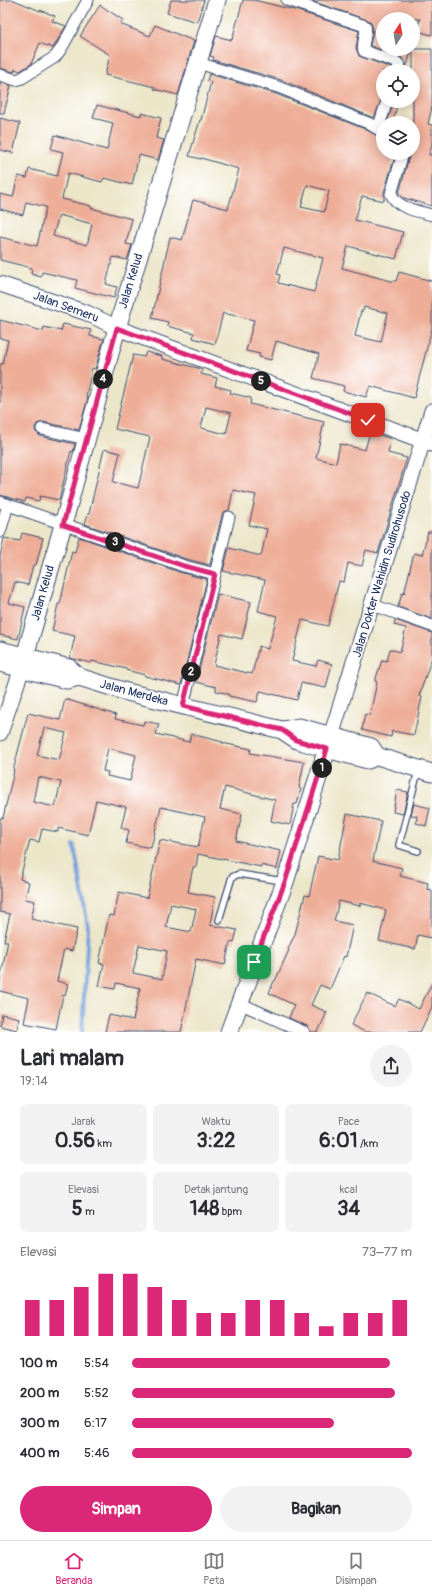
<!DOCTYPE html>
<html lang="id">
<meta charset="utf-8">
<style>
:root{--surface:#fff;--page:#f2f2f3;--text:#2b2b33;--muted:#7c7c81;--line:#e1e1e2;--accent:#db2777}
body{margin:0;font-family:Pangolin,sans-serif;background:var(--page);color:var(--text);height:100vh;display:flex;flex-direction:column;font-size:15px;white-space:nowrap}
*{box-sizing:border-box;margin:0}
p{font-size:13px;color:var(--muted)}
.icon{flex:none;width:22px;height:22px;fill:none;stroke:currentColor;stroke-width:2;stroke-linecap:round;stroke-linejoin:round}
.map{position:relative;height:1032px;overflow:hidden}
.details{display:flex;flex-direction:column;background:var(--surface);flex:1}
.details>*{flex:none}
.needle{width:26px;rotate:11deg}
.controls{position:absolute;left:376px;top:12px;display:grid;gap:8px}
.controls a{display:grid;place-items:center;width:44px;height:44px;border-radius:50%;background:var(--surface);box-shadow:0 2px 10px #0003;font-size:20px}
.pin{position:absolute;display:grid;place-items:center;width:34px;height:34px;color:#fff;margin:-17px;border-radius:8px;box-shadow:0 2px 6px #0006}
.km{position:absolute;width:20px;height:20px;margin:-10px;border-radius:50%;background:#222;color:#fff;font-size:11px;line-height:20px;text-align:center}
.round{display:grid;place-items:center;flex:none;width:42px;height:42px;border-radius:21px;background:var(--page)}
.headline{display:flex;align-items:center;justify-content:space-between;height:68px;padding:0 20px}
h1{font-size:22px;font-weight:800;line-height:30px}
.figures{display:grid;grid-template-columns:repeat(3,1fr);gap:6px;height:68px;padding:4px 20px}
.figures div{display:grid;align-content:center;border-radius:8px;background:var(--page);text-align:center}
.figures b{font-size:20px;font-weight:800}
.figures small{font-size:11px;font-weight:400}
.figures p{font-size:11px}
.chart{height:112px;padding:8px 20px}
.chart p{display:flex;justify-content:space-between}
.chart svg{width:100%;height:72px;margin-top:4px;stroke:var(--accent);stroke-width:6}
.button{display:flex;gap:8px;margin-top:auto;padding:8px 20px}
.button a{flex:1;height:46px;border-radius:24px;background:var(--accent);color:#fff;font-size:16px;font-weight:800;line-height:46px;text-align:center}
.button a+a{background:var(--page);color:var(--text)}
ul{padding:0 20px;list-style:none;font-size:13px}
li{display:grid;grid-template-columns:64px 48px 1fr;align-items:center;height:30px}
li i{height:10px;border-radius:5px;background:var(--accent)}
.dock{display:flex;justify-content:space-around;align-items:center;height:56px;border-top:1px solid var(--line);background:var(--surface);font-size:11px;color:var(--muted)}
.dock a{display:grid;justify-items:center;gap:2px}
.dock .on{color:var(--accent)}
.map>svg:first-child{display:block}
</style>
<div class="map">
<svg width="432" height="1032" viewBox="0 0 432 1032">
<rect width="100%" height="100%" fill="#fff"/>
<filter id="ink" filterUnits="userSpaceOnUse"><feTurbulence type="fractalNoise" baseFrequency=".025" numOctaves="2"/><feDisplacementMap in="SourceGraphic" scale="8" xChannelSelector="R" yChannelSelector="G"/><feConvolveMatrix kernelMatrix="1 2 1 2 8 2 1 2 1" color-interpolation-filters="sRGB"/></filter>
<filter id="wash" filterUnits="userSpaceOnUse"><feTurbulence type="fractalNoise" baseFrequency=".012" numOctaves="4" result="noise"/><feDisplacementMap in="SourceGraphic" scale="16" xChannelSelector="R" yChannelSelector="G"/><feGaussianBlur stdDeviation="0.9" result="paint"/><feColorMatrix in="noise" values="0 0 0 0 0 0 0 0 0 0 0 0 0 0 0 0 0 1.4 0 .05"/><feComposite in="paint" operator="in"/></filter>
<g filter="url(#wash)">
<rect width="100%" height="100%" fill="#ece6c9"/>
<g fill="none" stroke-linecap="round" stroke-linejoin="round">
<path stroke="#709fd9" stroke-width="4" d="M74,845L88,927L82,1032"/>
</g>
<g id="blocks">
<path fill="#eead97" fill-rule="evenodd" d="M0,0H14L40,11V10L55,16L52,21L66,26L53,48L40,43L31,64L20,71L15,69L14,72L0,68Z
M171,0H204L197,22L167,13Z
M243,0H254L298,11L359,31L356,48L359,56L391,68V71H383V95L374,118L281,80L213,60L214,57L210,56L216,36L232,40Z
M309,0H432V35L417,31L420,19H383V49H412L405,71L406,63L401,57L370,46L373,29L370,21Z
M100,5L123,20L120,24L150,36L155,25L194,41L178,95L154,89L155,87L105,75L110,55L80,36Z
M413,49H432V107L428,124L432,125V144L429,155H432V206L404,198L399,193L410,153H413Z
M209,74L276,94L365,129L383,139V153H396L384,192V201L362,196L355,220L403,232L396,259L348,246L342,268L391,281H396L399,272L432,281V328L414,398L370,386L366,397L343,391L344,386L313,378L319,354L276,341L271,360L259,357L260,354L246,351L254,320L223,313L215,344L193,338L194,333L167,326L168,322L152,318L170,237L182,240L193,200L228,209L239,169L201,158V159L189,156L200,120H201L211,82L207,81ZM307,185L329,191L324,212L301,207ZM284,248L323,258L314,292L278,283L280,275L277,274ZM364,307L388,313L381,342L355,336L361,311H363Z
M0,82L11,86L4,113H0Z
M394,101H398L393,123H387Z
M97,105L141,116V113L161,118L156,138L164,140L158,160L139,155L132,185L104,178L102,182L68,173L62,199L91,206V208L132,219L126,244L132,245L127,260L113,257L106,284L117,287L114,298L75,288L77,280L42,272L41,277L31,274L32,268L0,260V237L37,246L46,207L26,202L23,215L0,209V194L13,197L18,176L27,178L29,169L57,176L63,152L51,149L55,135L107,150L113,123L93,118ZM59,215L92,224L87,245L53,236Z
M0,118L20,123L13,153L0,150Z
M0,320L43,331L44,327L61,331L63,324L91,330L90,336L104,339L95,369L92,368L86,397L88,398L79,430L43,422L37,424L35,427V431L40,436L75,444L73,452L71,451L59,500L40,496L39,501L26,498L25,502L0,495V364H3L8,340L0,338Z
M146,352L162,356V359L202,369L201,374L217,378L215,386L231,390L230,393L251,398L250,404L324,422L316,458L336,463L340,444L365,450L370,432L391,439L388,453L407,458L378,553L366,550L362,566L348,563L344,582L339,581L328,626L302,620L292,661L316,666L318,660L332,664L326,688L301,683L297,700L260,691L257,702L229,696V694L216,691V687L196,682L218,594L251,602L242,639L221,634L214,665L252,674L259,646L268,649L277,616L258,611L265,580L223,571L229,548L261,556L267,529L249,525L256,495L233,490L229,510L224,512L222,515L210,565L186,559L85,524L88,514H89L104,449L120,453L113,482L138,488L150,437L115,429L133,355L144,357ZM206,407L231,413L226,434L201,428Z
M428,532H432V619L398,607L402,593L404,594L414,553L422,555Z
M22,533L43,538L36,565H33L28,585L15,582L9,603L25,607L18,639L0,635V556L4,538L20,541Z
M79,537L182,573L207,579L181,685L145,676V675L126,670L127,669L92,661L91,663L70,658L75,636L52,631L58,604H60L72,551L75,552Z
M395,620L432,633V657L419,696L422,697L414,735L392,731L391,737L362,730L365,714L370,715L377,682L375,681L382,660L387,661L390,649L400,652L406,628L394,625Z
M65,699L116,715L115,719L143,725L144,721L159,724L156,734L189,742L191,734L223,742L222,743L251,749L250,753L304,762L299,788L301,789L297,804H294L290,825L271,821L275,800L225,787L220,809L242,814L236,841L281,851L277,869L261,865V867L198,854L196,867H193L188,892L215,897L210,925L237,930L234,943L230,942L225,965L196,959L181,1032H105L109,1015L133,1020L140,988L116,983L115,989L99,986L104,964L99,963L109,915L114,916L119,892L147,898L160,840L198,847L205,817L161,807L151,848L126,843L129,830L121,828L126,807L96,800L88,835L58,828V832L42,829L39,842L30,840L20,879L29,882L25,899L35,901L31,919L77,929L72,951L64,949L57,981L68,984L65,996L63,995L56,1029L24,1023L29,998L0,991V980L8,941H4L10,914L0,912V818H3L14,771H13L28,713L60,720ZM44,728L66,733L59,760L37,755ZM108,748L136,755L130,781L107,776L108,772L103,771ZM38,777L61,782L55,807L33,802ZM171,904L196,909L191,932L166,927ZM139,945L167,951L162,979L133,973Z
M397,790L408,792L403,814L393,812Z
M414,804L430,808L426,826L416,823L417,816L411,815Z
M347,814L381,821L373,861L402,868L400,876L428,883L427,889L432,890V932L431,938L418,935L415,949L379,941L386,910L360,903V906L339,901L334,921L353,925L346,957L344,956L330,989L320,985L311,1005L327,1012L318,1032H311L307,1026L289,1018L294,1005L269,993L274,981H275L289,950L288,949L295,934L305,895L309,896L318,856L338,860Z
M432,983V1007L420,1032H365L351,1025L367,993L395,1006L399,999L419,1009Z
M2,1014L19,1018L17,1030L0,1026Z"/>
</g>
</g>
<g filter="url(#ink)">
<use href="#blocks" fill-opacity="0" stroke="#3a4a6e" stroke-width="1"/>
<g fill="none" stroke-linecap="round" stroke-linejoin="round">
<defs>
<path id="lane" d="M418,851L399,845L418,771
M219,920L232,877L239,874L283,881"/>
<path id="street" d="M287,0L365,26C368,34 361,43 364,51L396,62L399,65L398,71
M198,63L278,87L368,123L383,132
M0,75L16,80L22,78L55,57L61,49L88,0
M378,129L387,101
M403,153L391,194C398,209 418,211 432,215
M42,429L86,439
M0,502L184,566L215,574
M0,532L8,505
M373,605L432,626
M183,706L229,517
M239,1003L304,1032"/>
<path id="secondary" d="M0,284L87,313L117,328L432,444
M0,733L22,668
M331,736L432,411"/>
<path id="primary" d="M0,650L69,668L79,677L127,692L282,730L299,727L371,747L377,756L432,773
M25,656L63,525L117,328L217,0
M0,663L67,680L79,677
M282,730L297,740L327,749L368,760L377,756
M229,1032L285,882L327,749"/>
</defs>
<use href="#lane" stroke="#3a4a6e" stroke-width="8"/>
<use href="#street" stroke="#3a4a6e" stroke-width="13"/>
<use href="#secondary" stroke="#3a4a6e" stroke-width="17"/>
<use href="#primary" stroke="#3a4a6e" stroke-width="19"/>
<use href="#lane" stroke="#fff" stroke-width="5.5"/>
<use href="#street" stroke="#fff" stroke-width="11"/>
<use href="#secondary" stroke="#fff" stroke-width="15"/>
<use href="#primary" stroke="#fff" stroke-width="17"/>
</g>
</g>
<g fill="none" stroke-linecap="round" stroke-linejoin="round" filter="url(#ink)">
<defs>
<path id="route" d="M254,962L285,882L327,749L296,740L282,730L183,706L215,574L184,566L63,525L117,328L368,420"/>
</defs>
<use href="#route" stroke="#fff" stroke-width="8"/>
<use href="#route" stroke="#db2777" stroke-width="5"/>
</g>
<g text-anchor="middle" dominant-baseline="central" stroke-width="3" stroke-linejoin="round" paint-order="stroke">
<g font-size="12" fill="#1b2f5e" stroke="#fff">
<text transform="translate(131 281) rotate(-73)">Jalan Kelud</text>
<text transform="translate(66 307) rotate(20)">Jalan Semeru</text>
<text transform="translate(382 574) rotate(-73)">Jalan Dokter Wahidin Sudirohusodo</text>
<text transform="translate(43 593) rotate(-74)">Jalan Kelud</text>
<text transform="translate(134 693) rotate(15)">Jalan Merdeka</text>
</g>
</g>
</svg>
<div class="controls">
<a><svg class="needle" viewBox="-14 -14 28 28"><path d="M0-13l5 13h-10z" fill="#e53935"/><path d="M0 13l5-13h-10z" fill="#7c7c81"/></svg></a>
<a><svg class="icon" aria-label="locate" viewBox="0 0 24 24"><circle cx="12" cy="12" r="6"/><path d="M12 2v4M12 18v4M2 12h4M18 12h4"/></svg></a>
<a><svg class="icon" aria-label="layers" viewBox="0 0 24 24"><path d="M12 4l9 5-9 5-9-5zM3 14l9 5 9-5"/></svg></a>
</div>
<div class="pin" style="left:254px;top:962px;background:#1e9e55"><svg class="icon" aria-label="arrive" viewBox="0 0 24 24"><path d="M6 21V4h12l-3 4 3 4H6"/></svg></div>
<div class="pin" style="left:368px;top:420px;background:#d93025"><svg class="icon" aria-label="check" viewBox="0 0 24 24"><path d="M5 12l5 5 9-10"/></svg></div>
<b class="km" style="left:322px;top:768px">1</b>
<b class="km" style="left:191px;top:672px">2</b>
<b class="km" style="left:115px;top:542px">3</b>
<b class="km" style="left:103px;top:379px">4</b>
<b class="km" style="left:261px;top:381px">5</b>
</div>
<section class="details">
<div class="headline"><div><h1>Lari malam</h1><p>19:14</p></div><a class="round"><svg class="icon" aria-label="share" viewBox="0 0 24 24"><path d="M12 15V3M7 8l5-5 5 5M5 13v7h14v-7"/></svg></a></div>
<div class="figures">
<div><p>Jarak</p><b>0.56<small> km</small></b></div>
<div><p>Waktu</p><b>3:22</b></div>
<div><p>Pace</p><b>6:01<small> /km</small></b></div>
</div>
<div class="figures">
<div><p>Elevasi</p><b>5<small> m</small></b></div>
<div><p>Detak jantung</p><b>148<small> bpm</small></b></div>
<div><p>kcal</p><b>34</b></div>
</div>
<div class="chart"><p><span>Elevasi</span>73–77 m</p>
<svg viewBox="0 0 160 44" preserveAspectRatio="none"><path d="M5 44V22M15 44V22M25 44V14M35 44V6M45 44V6M55 44V14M65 44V22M75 44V30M85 44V30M95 44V22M105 44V22M115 44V30M125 44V38M135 44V30M145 44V30M155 44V22"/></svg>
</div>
<ul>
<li><b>100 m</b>5:54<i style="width:92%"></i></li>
<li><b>200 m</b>5:52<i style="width:94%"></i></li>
<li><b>300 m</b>6:17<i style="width:72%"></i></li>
<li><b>400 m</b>5:46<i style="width:100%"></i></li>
</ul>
<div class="button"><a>Simpan</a><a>Bagikan</a></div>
</section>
<nav class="dock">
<a class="on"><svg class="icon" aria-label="home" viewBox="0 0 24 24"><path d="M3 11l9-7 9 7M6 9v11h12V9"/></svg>Beranda</a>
<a><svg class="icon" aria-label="map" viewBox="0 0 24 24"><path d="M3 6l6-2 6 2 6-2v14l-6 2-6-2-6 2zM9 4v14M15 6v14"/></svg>Peta</a>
<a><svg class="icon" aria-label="saved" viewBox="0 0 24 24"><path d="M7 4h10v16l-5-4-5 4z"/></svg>Disimpan</a>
</nav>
